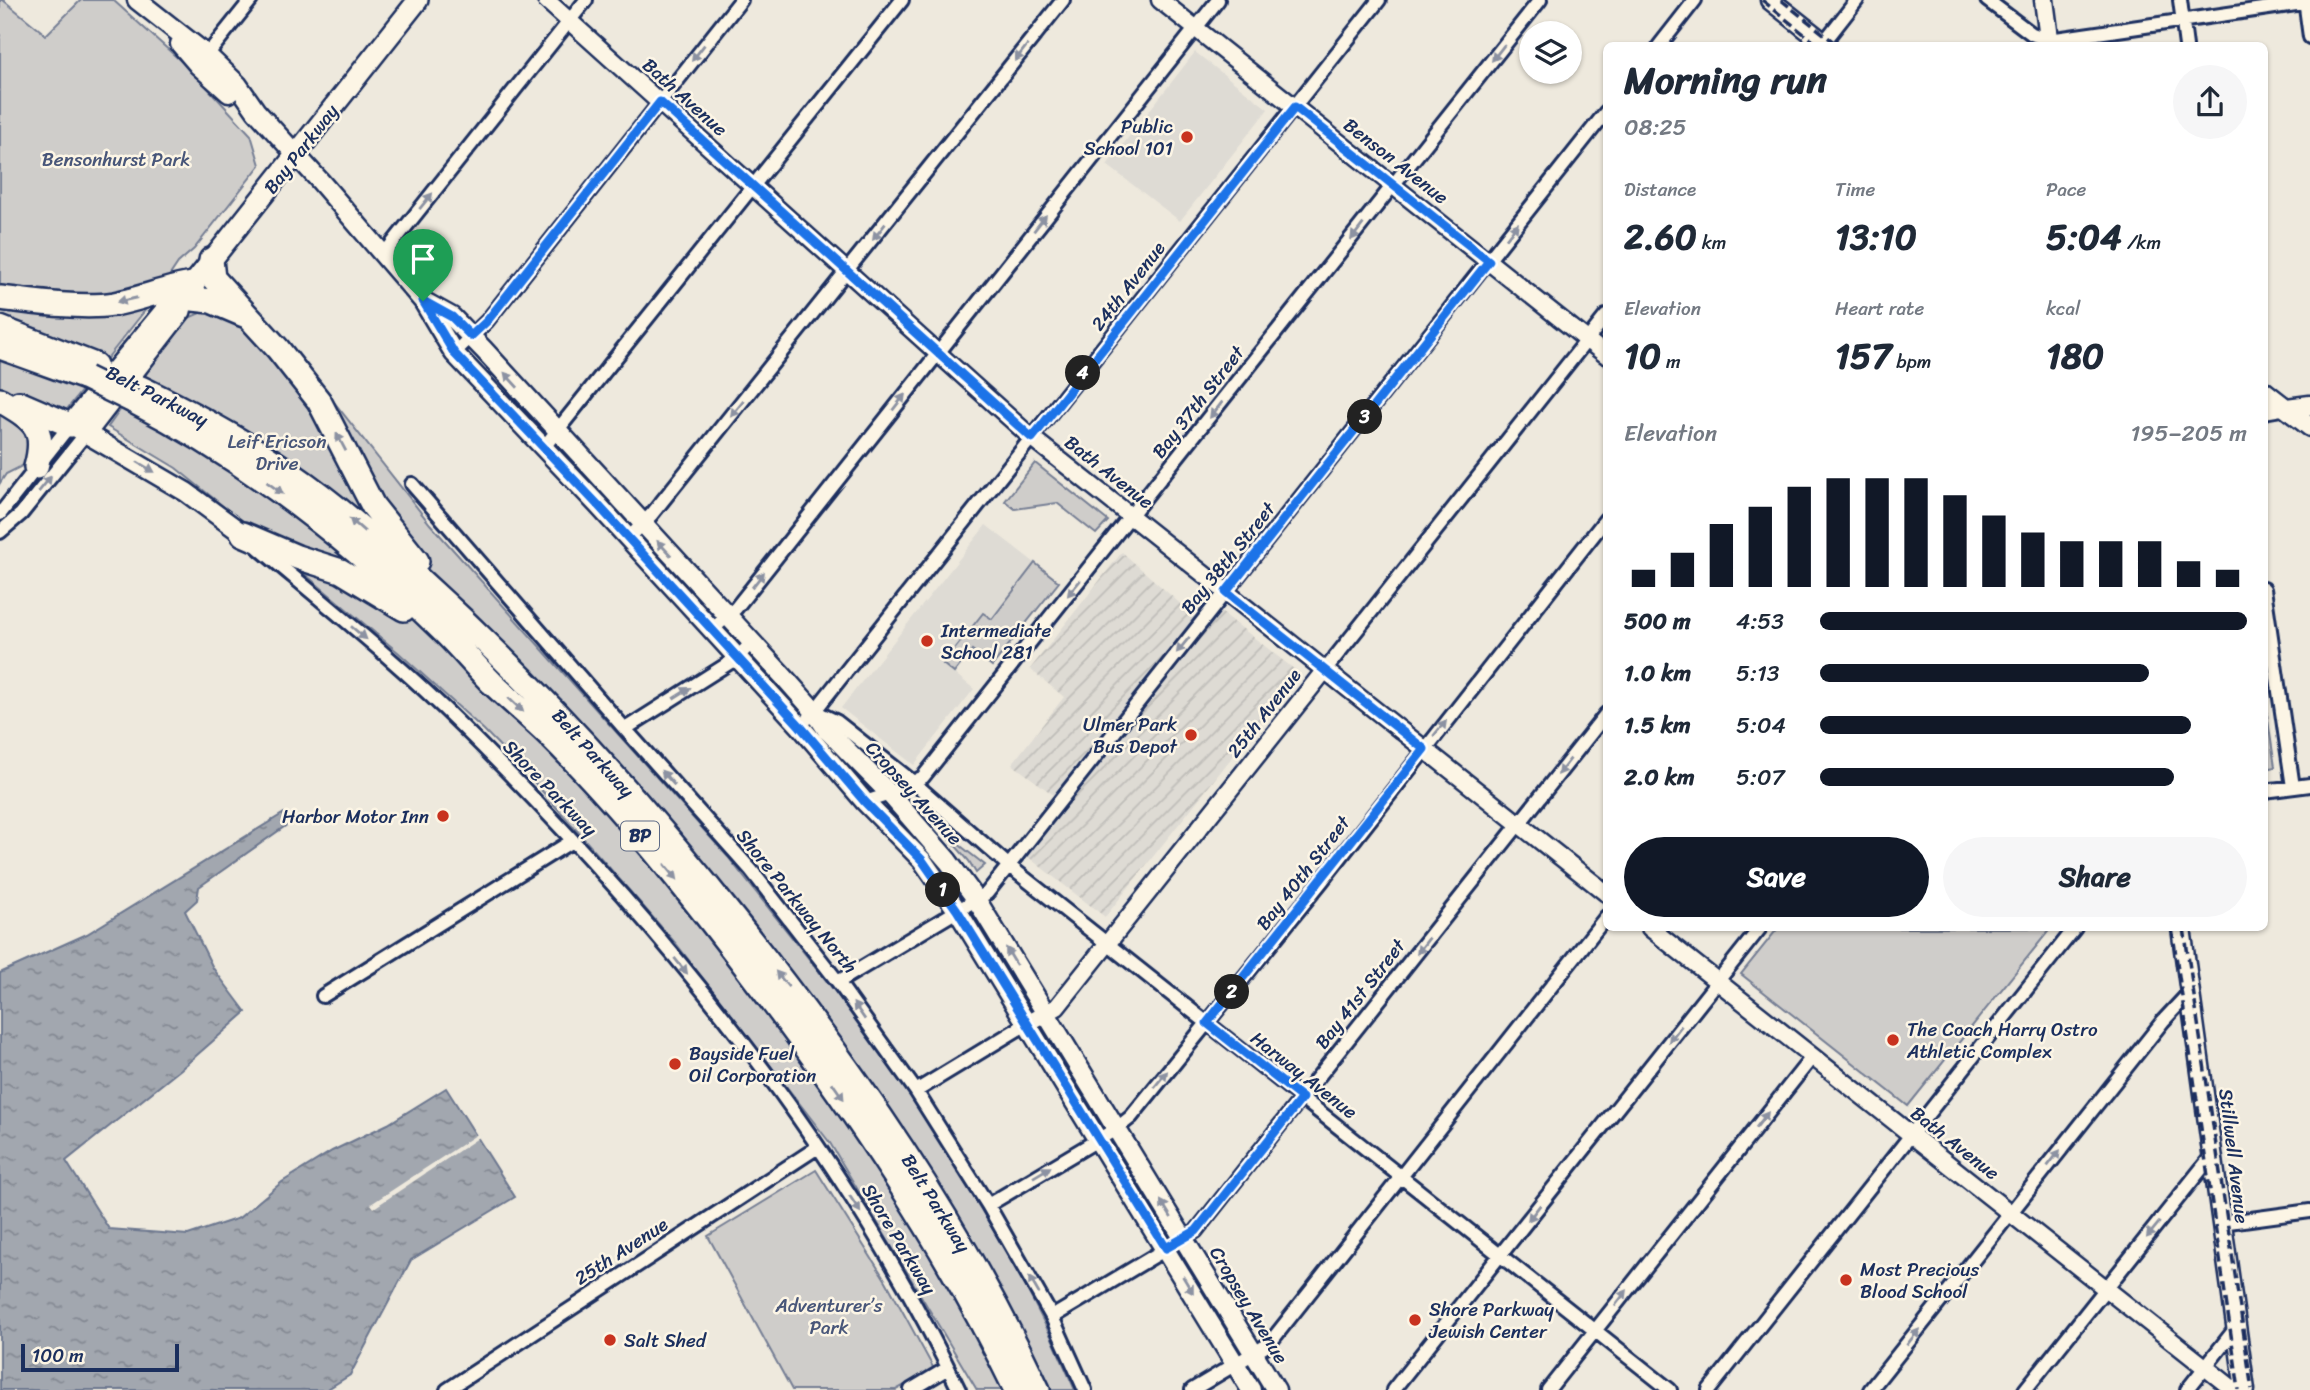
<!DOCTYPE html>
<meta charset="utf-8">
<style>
:root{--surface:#fff;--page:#f6f6f7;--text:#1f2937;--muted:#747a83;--accent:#111827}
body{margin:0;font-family:Sriracha,sans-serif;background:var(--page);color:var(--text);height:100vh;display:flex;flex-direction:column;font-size:26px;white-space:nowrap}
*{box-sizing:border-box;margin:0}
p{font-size:23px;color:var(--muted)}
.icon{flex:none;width:38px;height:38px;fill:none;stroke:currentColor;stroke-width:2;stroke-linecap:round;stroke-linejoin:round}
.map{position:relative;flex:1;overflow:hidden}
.details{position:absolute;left:1603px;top:42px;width:665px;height:889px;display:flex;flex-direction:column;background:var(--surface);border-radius:10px;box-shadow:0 2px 5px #0004}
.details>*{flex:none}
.buttons{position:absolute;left:1519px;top:21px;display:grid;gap:14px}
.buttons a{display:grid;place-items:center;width:63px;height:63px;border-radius:50%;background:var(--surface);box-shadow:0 2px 5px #0004;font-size:35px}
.scale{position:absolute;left:21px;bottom:18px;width:158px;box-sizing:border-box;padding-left:7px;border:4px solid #1b2f5e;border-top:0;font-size:19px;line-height:24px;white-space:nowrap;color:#1b2f5e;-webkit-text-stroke:5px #fcf5e5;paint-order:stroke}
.pin{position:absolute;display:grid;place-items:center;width:60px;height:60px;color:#fff;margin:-72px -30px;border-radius:50% 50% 50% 0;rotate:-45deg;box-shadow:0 0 7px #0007}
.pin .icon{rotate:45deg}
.km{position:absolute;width:35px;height:35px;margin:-18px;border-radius:50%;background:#222;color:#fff;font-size:19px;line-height:35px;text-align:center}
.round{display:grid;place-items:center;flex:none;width:74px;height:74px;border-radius:37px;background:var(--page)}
.summary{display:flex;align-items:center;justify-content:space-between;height:119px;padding:0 21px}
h1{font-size:38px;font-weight:800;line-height:52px}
.stats{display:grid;grid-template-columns:repeat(3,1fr);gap:10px;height:119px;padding:7px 21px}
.stats div{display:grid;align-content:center}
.stats b{font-size:35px;font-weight:800}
.stats small{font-size:19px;font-weight:400}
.stats p{font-size:19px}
.chart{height:196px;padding:14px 21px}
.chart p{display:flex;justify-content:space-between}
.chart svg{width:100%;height:126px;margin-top:7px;stroke:var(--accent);stroke-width:6}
.button{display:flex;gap:14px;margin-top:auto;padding:14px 21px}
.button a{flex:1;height:80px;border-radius:42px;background:var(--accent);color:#fff;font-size:28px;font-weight:800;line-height:80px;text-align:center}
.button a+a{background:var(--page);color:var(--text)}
ul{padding:0 21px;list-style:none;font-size:23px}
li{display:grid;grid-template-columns:112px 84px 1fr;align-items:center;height:52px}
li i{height:18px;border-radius:9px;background:var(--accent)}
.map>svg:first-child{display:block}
</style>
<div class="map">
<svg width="2310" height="1390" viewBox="0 0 2310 1390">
<defs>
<pattern id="industrial-furrows" width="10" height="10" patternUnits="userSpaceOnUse" patternTransform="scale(1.75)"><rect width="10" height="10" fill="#dedbd4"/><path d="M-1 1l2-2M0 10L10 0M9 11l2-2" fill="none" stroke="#bebcb8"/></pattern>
<pattern id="grass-tufts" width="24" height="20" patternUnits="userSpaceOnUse" patternTransform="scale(1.75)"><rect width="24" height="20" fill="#cfcdca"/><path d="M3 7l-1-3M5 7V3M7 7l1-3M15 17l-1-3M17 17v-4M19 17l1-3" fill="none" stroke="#b1b0b0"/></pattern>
<pattern id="water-ripples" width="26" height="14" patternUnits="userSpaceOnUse" patternTransform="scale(1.75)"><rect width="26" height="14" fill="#a2a7af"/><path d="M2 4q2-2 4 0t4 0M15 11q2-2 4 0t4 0" fill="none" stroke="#838892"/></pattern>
</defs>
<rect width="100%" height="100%" fill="#eee9dd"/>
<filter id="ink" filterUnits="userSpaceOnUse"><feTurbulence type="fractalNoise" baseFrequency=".0143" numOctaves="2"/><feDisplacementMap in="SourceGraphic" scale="14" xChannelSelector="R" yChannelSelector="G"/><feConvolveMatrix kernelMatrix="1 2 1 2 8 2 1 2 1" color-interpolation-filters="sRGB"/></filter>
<g filter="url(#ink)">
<path fill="#dedbd4" d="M1195,52L1268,109L1180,221L1107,165Z
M986,525L1035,563L992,619L983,613L943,664L974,689L914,765L841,708Z"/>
<path fill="url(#industrial-furrows)" d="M1122,552L1185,608L1197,593L1299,673L1105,917L1014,846L1055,796L1012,764L1064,697L1030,669Z"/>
<path fill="url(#grass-tufts)" stroke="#757e94" stroke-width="2" d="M947,836H948L985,865L976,873L969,861Z"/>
<path fill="#cfcdca" stroke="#757e94" stroke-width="2" d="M0,0H3L46,35L81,0H113L192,71L251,135L260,165L194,249L178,263L154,299L22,466L6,474L0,483Z
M218,312L236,322L261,347L330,397L430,524L728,857L855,1017L925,1117L1014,1264L1052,1338L1075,1390H977L830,1143L677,945L528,775L484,730L399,653L239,519L176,468L108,427L184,320L200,313Z
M1035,463L1108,521L1096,534L1057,503L1015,509L1005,501Z
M1035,563L1059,582L992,666L972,650L954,673L943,664L983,613L992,619Z
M2264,694L2275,767L2265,769H2264Z
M1778,928H2051L1908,1106L1741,974Z
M816,1170L886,1281L934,1369L896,1390H792L708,1236Z"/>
<path fill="url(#water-ripples)" stroke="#6c778f" stroke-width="2" d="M284,813L291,822L199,887L197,900L185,911L213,968L246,1012L181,1069L66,1161L109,1229L188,1235L239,1218L282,1182L332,1151L388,1124L446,1088L515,1197L411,1260L350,1375L326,1390H0V973L87,934Z"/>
<path fill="#eee9dd" d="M479,1133L481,1136L374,1208L371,1204Z"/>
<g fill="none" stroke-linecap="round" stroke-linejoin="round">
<defs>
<path id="minor" d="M1987,0L2032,34L2049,40L2310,2
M2180,0L2186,46
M2305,0L2310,37
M1659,46L1695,0
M1821,46L1857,0
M203,60L251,0
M384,254L586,0
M454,353L487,321L741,0
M2264,412L2287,408
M544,447L902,0
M412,484L625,729L751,870L838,982L916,1091L988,1205L1052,1317L1085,1390
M0,514L70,425
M0,532L21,514L87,432
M629,538L652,514L1063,0
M259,548C328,606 399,663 463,727C659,921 839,1140 959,1390
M2264,589L2293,787
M712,630L736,608L1218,0
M1325,670L1606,316
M816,712L837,722L913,782L1008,865L1670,1390
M809,718L1379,0
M625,729L737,658L752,642
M2264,791L2310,785
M865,802L890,794L923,777L1540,0
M838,982L987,893L1606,112
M323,996L572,841
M916,1091L1028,1023
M988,1205L1116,1129L1131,1117L1321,882L1606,519
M2221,1223L2310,1211
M1052,1317L1196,1231L1606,714
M447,1390L818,1147
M911,1390L948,1368
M1192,1390L1269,1344L1606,917
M1393,1390L1760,928
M1548,1390L1813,1056
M1709,1390L2075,928
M1870,1390L2163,1021L2191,991
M2025,1390L2214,1153
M2187,1390L2236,1328"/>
<path id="tertiary" d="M546,0L1032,438L1606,893
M1160,0L1606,355
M1650,928L2234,1390
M1028,1023L1057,1007L1325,670"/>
<path id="secondary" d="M137,0L207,55L238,85L256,111L320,181L423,301L454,353L598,505L800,726L865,802L922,860L957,910L1251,1390
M1770,0L1828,46
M2044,0L2050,46
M180,44L198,65L229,93
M423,301L452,317L484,350L784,677L815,712L827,730L890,794L948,861L976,899L1276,1390
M2264,391L2310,427
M2287,408L2310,405
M75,427L186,492L243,534
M2181,928L2245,1390"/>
<path id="primary" d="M70,425L170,304L184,298
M87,432L181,311L184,298L193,284L418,0"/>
<path id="motorway" d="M211,260L213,278L278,349L319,401L373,506L417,561
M0,298C32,302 83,309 114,304C141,299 166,288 193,284
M184,298L211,301L244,315
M0,328L95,365
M0,347L86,378
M141,388C193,413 243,440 290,473C337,505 380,544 422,582C538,687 642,802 738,924C854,1070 959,1221 1038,1390
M0,400C33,420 47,426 36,467
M133,401C248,460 349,539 441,629C459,646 475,666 492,683C510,700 529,716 547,733C621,806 689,892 752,975C852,1106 944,1241 1016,1390
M19,403L70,425
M243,534L297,557L341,571L404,609"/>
</defs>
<use href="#minor" stroke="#1b2f5e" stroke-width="18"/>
<use href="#tertiary" stroke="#1b2f5e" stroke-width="21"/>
<use href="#secondary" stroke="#1b2f5e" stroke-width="23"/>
<use href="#primary" stroke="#1b2f5e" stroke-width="24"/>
<use href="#motorway" stroke="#1b2f5e" stroke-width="28"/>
<use href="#minor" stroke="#fcf5e5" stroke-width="12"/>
<use href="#tertiary" stroke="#fcf5e5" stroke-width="16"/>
<use href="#secondary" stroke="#fcf5e5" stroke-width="18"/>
<use href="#primary" stroke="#fcf5e5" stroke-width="19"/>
<use href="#motorway" stroke="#fcf5e5" stroke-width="23"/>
<path stroke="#1b2f5e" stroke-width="3.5" stroke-dasharray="10 5" stroke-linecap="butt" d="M1762,0L1819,46
M1781,0L1839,46
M2172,928L2239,1390
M2184,928L2252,1390"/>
<defs>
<path id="motorway-bridge" d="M86,378L133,401"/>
</defs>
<use href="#motorway-bridge" stroke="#1b2f5e" stroke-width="28" stroke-linecap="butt"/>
<use href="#motorway-bridge" stroke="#fcf5e5" stroke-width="23"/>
</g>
<defs><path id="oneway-solid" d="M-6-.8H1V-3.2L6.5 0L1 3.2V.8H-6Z" transform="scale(1.75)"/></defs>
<g fill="#8c92a2">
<use href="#oneway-solid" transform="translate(698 53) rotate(128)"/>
<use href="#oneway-solid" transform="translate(1021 53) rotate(128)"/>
<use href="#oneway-solid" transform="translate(1498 53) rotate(128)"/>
<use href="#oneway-solid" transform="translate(426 201) rotate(-51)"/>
<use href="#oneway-solid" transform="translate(1040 223) rotate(-52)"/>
<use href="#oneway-solid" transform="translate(1512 231) rotate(-52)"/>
<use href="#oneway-solid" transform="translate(879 232) rotate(128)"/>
<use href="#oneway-solid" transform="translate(1357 232) rotate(128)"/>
<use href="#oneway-solid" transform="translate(127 300) rotate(167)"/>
<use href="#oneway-solid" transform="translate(511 380) rotate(-132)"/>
<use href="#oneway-solid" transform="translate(899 402) rotate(-52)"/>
<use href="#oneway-solid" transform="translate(737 409) rotate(129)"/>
<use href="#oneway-solid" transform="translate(1216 410) rotate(128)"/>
<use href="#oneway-solid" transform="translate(341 442) rotate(-118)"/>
<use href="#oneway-solid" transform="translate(146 467) rotate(31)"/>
<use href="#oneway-solid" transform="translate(45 484) rotate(-51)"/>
<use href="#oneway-solid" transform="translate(275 488) rotate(36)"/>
<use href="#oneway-solid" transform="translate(357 525) rotate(-139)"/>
<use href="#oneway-solid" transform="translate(664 548) rotate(-133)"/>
<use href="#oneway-solid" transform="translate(758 580) rotate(-52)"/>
<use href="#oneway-solid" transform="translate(1074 588) rotate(129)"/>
<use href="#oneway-solid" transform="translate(359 633) rotate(40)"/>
<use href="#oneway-solid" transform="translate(1183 645) rotate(129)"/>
<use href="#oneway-solid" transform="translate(682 693) rotate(-32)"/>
<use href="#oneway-solid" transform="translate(516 705) rotate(43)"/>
<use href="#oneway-solid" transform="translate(1440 728) rotate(-51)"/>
<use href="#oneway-solid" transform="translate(1564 767) rotate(128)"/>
<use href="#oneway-solid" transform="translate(668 778) rotate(-132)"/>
<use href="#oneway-solid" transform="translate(671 872) rotate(50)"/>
<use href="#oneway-solid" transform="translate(1423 946) rotate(128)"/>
<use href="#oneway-solid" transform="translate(1011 956) rotate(-121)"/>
<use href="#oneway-solid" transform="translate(681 966) rotate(51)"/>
<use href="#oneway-solid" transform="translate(782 979) rotate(-129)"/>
<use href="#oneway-solid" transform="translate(859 1011) rotate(-125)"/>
<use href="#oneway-solid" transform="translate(1675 1034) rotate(128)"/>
<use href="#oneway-solid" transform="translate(1161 1079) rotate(-51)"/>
<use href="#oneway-solid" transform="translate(838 1091) rotate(55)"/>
<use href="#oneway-solid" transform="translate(1762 1120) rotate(-52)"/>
<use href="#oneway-solid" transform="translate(2054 1158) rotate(-52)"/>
<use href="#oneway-solid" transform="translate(1042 1172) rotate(-31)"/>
<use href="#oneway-solid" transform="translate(855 1204) rotate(57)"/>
<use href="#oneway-solid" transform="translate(1166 1209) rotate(-122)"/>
<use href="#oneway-solid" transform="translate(1534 1213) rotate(128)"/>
<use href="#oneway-solid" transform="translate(2153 1230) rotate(129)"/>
<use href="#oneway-solid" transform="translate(1034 1285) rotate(-120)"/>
<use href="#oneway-solid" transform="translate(1188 1285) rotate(59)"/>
<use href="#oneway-solid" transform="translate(1621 1298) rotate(-52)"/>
<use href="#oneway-solid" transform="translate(1913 1337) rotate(-52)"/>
</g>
</g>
<g fill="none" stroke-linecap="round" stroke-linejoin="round" filter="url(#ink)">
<defs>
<path id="route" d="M660,102L1032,438L1295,107L1489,261L1226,592L1424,749L1207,1023L1302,1098L1196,1231L1166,1248L957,910L922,860L865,802L800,726L598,505L454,353L423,301L452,317L471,336L487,321Z"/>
</defs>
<use href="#route" stroke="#fff" stroke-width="14"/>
<use href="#route" stroke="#1a73e8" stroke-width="9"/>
</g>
<g fill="#c8321e" stroke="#fcf5e5" stroke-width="2.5">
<circle cx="1187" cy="137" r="7"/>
<circle cx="927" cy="641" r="7"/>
<circle cx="1191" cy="735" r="7"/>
<circle cx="443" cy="816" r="7"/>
<circle cx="1893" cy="1040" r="7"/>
<circle cx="675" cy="1064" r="7"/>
<circle cx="1846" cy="1280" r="7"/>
<circle cx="1415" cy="1320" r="7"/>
<circle cx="610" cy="1340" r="7"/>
</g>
<g text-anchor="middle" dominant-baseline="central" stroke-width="5" stroke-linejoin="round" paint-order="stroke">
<rect fill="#fcf5e5" stroke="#5e6a86" stroke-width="2" x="621" y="821.5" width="38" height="29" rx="5"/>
<g font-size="18" font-weight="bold" fill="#1b2f5e">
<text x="640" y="836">BP</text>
</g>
<g font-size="19" fill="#1b2f5e" stroke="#fcf5e5">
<text transform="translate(685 97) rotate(42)">Bath Avenue</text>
<text transform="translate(301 149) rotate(-52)">Bay Parkway</text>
<text transform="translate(1396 161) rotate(38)">Benson Avenue</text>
<text transform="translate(1128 286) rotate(-52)">24th Avenue</text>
<text transform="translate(157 396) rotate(27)">Belt Parkway</text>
<text transform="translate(1198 402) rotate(-52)">Bay 37th Street</text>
<text transform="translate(1109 472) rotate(38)">Bath Avenue</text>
<text transform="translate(1228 558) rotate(-51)">Bay 38th Street</text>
<text transform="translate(1264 713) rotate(-52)">25th Avenue</text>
<text transform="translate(593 753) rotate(48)">Belt Parkway</text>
<text transform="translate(550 788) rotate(46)">Shore Parkway</text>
<text transform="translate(914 793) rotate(48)">Cropsey Avenue</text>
<text transform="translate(1303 873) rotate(-52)">Bay 40th Street</text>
<text transform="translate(797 901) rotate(51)">Shore Parkway North</text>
<text transform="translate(1360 994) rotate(-52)">Bay 41st Street</text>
<text transform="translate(1304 1075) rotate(38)">Harway Avenue</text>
<text transform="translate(1955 1143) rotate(38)">Bath Avenue</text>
<text transform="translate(2234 1156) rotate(83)">Stillwell Avenue</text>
<text transform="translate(936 1203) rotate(58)">Belt Parkway</text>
<text transform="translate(899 1239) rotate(59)">Shore Parkway</text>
<text transform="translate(621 1251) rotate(-33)">25th Avenue</text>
<text transform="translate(1249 1305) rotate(59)">Cropsey Avenue</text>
</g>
<g font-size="19" fill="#1b2f5e" stroke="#fcf5e5" text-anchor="start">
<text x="1173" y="126" text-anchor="end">Public<tspan x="1173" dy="22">School 101</tspan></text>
<text x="941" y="630">Intermediate<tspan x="941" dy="22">School 281</tspan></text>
<text x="1177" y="724" text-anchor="end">Ulmer Park<tspan x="1177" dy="22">Bus Depot</tspan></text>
<text x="429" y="816" text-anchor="end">Harbor Motor Inn</text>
<text x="1907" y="1029">The Coach Harry Ostro<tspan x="1907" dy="22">Athletic Complex</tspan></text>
<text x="689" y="1053">Bayside Fuel<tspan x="689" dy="22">Oil Corporation</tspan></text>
<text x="1860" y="1269">Most Precious<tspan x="1860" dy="22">Blood School</tspan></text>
<text x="1429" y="1309">Shore Parkway<tspan x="1429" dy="22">Jewish Center</tspan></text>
<text x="624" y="1340">Salt Shed</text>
</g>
<g font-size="19" fill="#485679" stroke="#fcf5e5">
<text x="116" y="159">Bensonhurst Park</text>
<text x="277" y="441">Leif Ericson<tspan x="277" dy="22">Drive</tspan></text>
<text x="829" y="1305">Adventurer’s<tspan x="829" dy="22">Park</tspan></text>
</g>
</g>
</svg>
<div class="buttons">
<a><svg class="icon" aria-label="layers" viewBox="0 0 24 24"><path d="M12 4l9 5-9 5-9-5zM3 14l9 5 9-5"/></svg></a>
</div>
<div class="scale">100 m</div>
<div class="pin" style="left:423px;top:301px;background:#1e9e55"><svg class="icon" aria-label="arrive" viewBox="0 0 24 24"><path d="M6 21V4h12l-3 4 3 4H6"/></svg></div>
<b class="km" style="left:943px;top:890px">1</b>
<b class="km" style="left:1232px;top:992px">2</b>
<b class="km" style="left:1365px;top:417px">3</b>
<b class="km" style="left:1083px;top:373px">4</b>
<section class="details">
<div class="summary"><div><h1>Morning run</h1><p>08:25</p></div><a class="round"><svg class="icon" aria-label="share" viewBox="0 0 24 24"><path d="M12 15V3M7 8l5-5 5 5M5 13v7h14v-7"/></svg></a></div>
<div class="stats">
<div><p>Distance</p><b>2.60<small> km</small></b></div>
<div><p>Time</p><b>13:10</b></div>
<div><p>Pace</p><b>5:04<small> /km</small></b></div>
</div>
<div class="stats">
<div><p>Elevation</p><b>10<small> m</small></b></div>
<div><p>Heart rate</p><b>157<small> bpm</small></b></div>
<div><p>kcal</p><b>180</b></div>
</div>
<div class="chart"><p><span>Elevation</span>195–205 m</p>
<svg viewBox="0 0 160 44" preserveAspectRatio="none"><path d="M5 44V38M15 44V32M25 44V22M35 44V16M45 44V9M55 44V6M65 44V6M75 44V6M85 44V12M95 44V19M105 44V25M115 44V28M125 44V28M135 44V28M145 44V35M155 44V38"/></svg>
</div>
<ul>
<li><b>500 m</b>4:53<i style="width:100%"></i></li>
<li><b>1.0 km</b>5:13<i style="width:77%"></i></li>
<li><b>1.5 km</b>5:04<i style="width:87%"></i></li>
<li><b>2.0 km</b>5:07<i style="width:83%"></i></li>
</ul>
<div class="button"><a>Save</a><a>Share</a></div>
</section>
</div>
